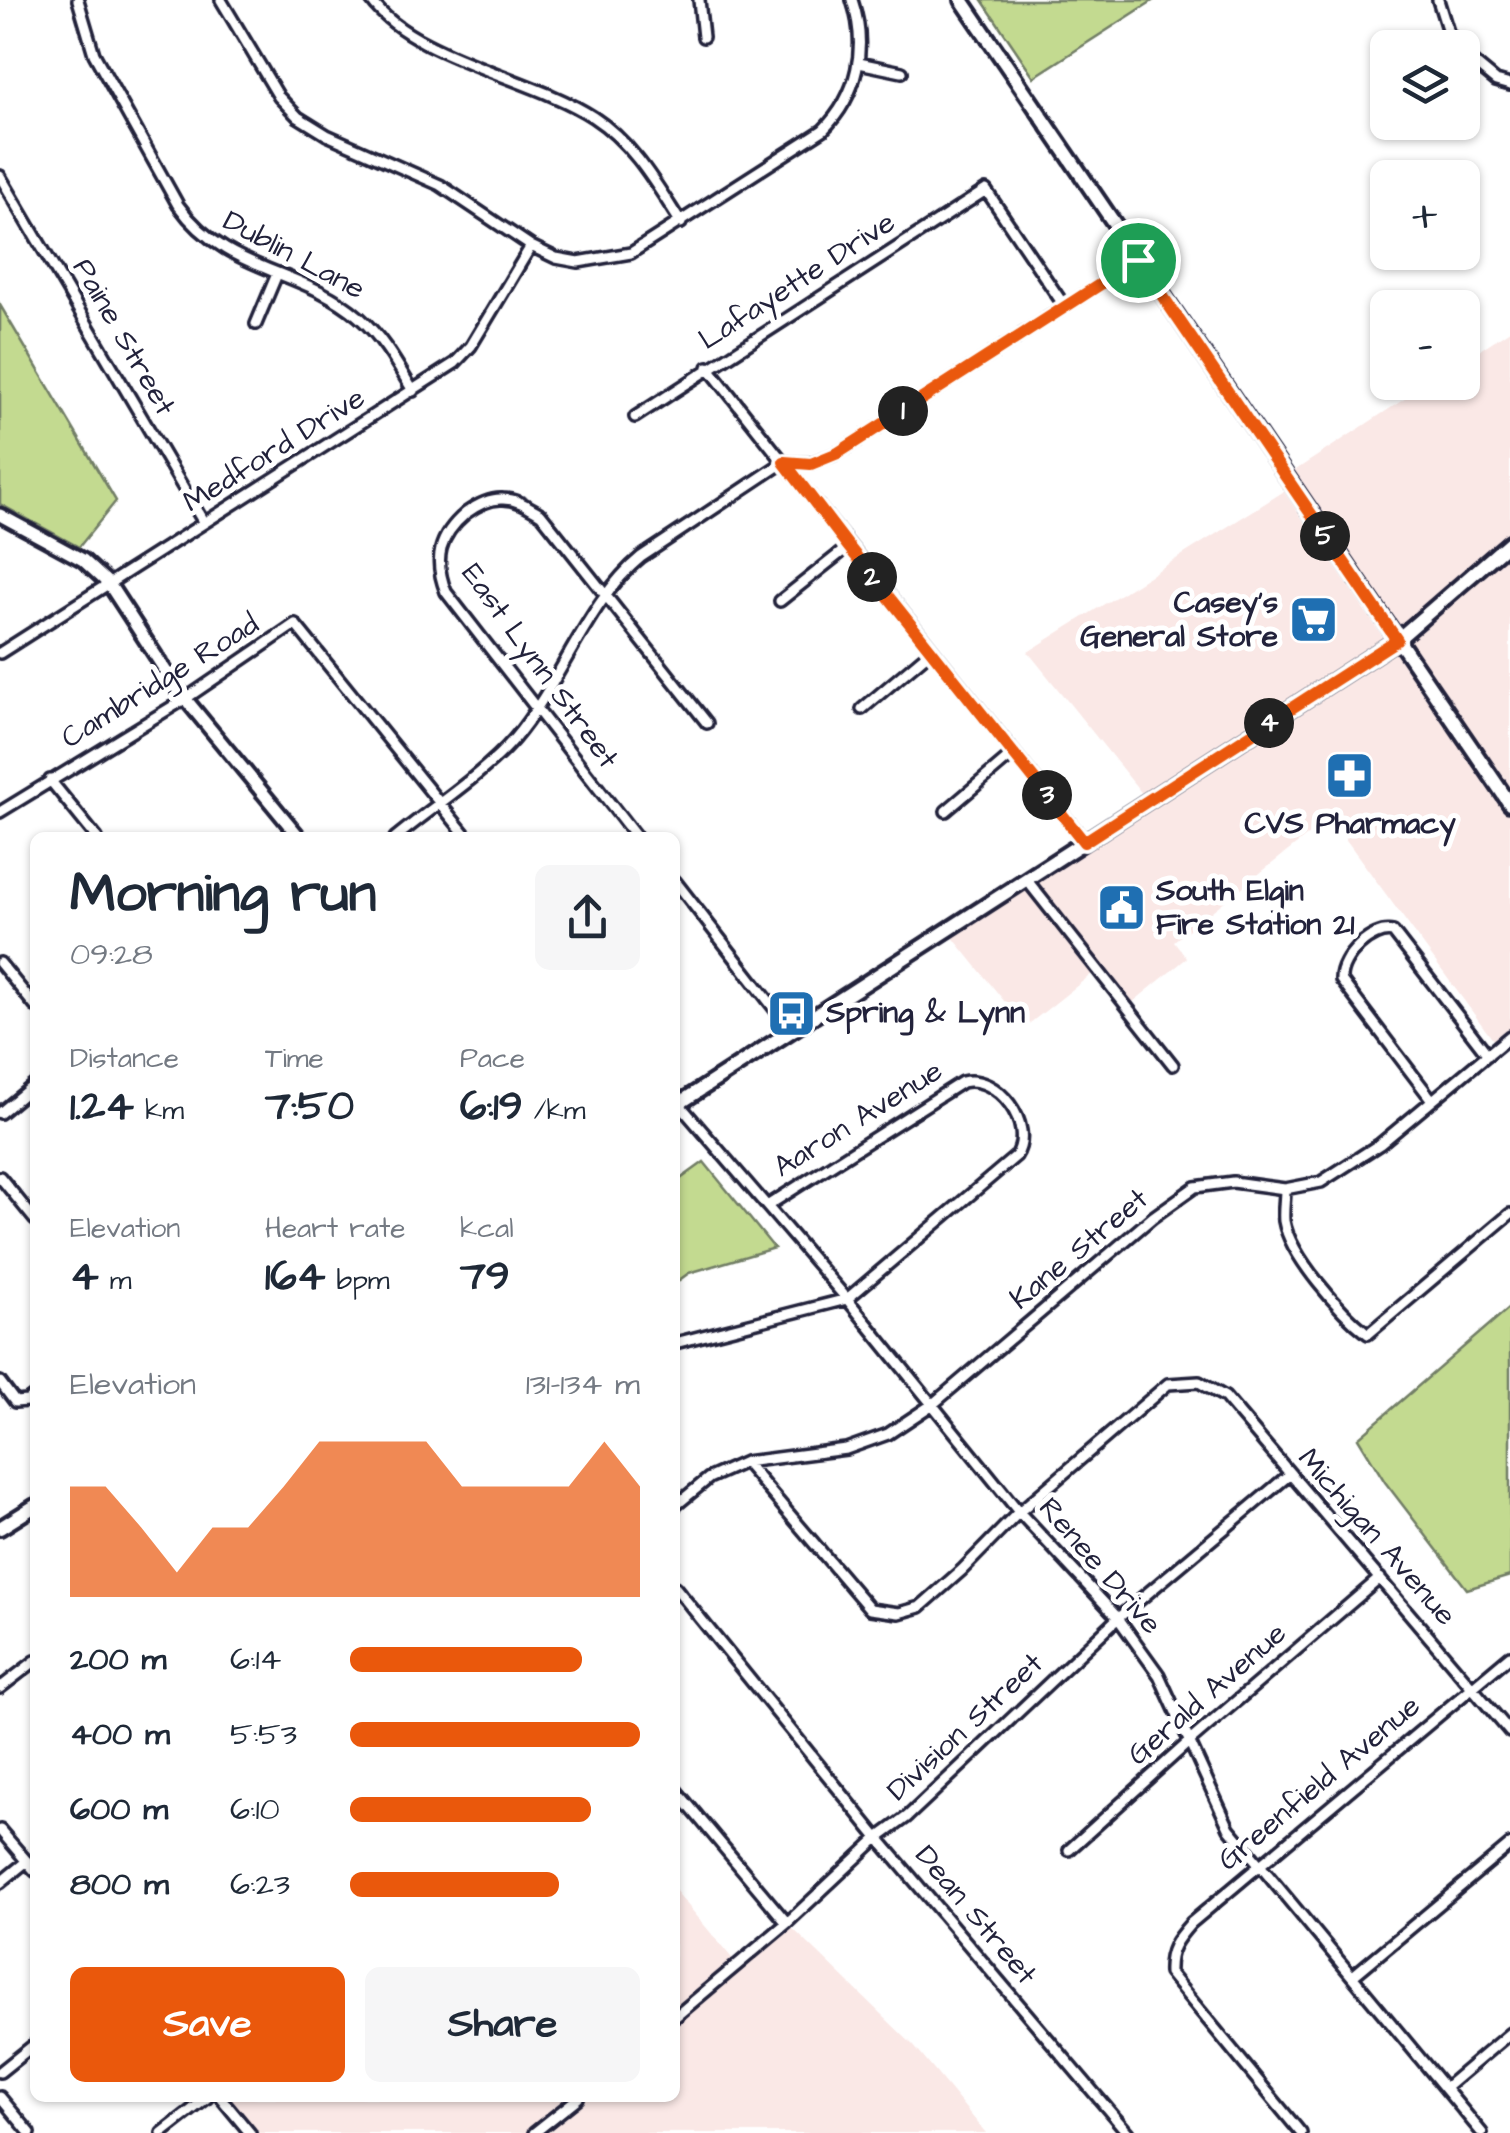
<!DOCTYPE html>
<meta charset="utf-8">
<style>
:root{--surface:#fff;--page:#f6f6f7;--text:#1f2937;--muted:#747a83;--accent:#ea580c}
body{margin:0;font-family:"Architects Daughter",sans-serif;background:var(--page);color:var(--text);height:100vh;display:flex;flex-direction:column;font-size:38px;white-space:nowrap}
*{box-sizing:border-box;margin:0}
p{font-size:32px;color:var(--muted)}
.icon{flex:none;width:55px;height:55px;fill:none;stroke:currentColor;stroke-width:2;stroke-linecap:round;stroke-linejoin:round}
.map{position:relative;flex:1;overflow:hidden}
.panel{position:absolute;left:30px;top:832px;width:650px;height:1270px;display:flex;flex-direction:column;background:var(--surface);border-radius:15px;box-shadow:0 2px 8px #0004}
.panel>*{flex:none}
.buttons{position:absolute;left:1370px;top:30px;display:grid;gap:20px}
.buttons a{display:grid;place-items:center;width:110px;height:110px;border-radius:15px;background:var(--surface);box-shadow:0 2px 8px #0004;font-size:50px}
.pin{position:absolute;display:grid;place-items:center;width:85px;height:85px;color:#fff;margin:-42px;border:5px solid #fff;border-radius:50%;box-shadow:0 2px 10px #0007}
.km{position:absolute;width:50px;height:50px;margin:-25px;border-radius:50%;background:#222;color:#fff;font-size:28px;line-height:50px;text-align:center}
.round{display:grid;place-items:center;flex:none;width:105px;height:105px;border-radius:15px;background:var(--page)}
.headline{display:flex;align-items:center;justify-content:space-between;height:170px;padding:0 40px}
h1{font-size:55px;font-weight:700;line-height:75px}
.stats{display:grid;grid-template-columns:repeat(3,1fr);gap:15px;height:170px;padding:10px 40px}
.stats div{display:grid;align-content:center}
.stats b{font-size:42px;font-weight:700}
.stats small{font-size:28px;font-weight:400}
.stats p{font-size:28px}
.chart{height:280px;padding:20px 40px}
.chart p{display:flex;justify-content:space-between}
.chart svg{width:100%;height:180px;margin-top:10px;fill:var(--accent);opacity:.7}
.button{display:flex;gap:20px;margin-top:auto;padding:20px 40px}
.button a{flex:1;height:115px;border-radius:15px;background:var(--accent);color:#fff;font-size:40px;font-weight:700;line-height:115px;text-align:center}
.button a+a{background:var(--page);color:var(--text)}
ul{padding:0 40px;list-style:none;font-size:32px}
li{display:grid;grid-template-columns:160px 120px 1fr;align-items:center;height:75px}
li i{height:25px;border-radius:12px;background:var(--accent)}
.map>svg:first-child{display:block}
</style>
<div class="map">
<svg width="1510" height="2133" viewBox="0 0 1510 2133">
<rect width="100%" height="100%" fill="#fff"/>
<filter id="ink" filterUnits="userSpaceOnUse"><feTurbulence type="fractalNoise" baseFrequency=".01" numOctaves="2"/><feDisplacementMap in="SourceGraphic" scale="20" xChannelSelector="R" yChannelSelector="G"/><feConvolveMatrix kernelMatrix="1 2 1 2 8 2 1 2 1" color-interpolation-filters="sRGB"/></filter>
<g filter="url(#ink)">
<path fill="#fae8e6" d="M1510,330V538L1397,634L1288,475L1429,383L1462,382L1463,361Z
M1286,490L1389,639L1144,796L1028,652Z
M1510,550V796L1402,641Z
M1395,645L1510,808V1032L1496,1044L1330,818L1174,941L1187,958L1133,1002L1102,966L1025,1027L951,935Z
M675,1890L736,1963L786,1922L913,2045L986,2133H250L225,2098H675Z"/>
<path fill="#c3da90" stroke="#727e66" stroke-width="2.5" d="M982,0H1154L1034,77Z
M0,305L116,501L79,547L0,504Z
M704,1162L774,1248L689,1273L675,1283V1183Z
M1510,1307V1576L1467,1589L1385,1482L1358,1438Z"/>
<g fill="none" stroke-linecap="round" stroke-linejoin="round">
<defs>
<path id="minor" d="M78,0L94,54L178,205C227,274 301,267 359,317C383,338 397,364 413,391
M221,0L279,97L298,117L327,135L440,185L531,246L556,258L578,262L631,253L823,130C858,95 868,47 852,0
M371,0C411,57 534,78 593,117C633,143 656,184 681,223
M699,0L703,37
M1438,0L1448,32L1459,48
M1462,53L1496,81L1510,85
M859,63L902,72
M0,176L204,523
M256,324L277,274
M708,367L1084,841
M635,417L986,190L1065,307
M780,601L848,547
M0,653L455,363L471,346L531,246
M862,709L932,650
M50,780L97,838
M946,811L1013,754
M0,812L185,699L295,624L468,838
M395,838C431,808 484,774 514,739C560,685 588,600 641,557L784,462L811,463L838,453L1138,260
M637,838L446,592C433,559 439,536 466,513C477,505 489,498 503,499C518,499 529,507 541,514L707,723
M1026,879L1173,1065
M675,881L792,1031
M0,963L35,1006
M1432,1100L1341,980C1340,958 1372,927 1393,932L1488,1055
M679,1104L847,1299L1019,1512L1118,1618L1159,1675L1229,1828L1482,2133
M0,1113L35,1084
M0,1177L35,1220
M1285,1189C1285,1199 1283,1211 1284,1221C1290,1256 1341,1313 1368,1334L1510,1214
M675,1343L847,1299L1016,1156C1036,1125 997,1073 962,1082L767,1206
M0,1382L15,1402L27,1401L35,1395
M745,1462L870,1609L899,1613L920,1607L962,1570L1019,1512L1168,1384L1199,1382L1225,1397L1510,1732
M675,1506L709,1478L745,1462L846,1449L888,1434L933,1404L1153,1217L1195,1187L1233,1182L1285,1189L1321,1182L1380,1144L1510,1036
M675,1587L878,1838L1128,2133
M0,1688L35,1661
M675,1789L787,1923
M0,1830L35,1871
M1069,1850L1190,1741L1380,1578
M0,1883L27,1861
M1353,1976L1510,1845
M675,2017L787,1923L878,1838L907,1817L1118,1618L1290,1474
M0,2072L35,2044
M1445,2088L1510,2033
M0,2097L30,2133
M221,2098L250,2133
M162,2133L207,2098
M534,2133L578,2098
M1301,2133L1169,1973C1168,1950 1176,1940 1191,1923L1510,1656"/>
<path id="tertiary" d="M0,515L83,560L109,584L178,690L300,838"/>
<path id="secondary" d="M962,0L1510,804
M675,1106L1397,640L1510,542
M0,1528L35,1506"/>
</defs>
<use href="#minor" stroke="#22223b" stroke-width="16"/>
<use href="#tertiary" stroke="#22223b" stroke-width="19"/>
<use href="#secondary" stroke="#22223b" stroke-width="20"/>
<use href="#minor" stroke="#fff" stroke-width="9"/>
<use href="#tertiary" stroke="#fff" stroke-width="11"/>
<use href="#secondary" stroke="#fff" stroke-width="12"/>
</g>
</g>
<g fill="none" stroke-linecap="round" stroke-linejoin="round" filter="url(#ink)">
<defs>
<path id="route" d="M1138,260L1397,640L1084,842L848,546L784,462L811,464L838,453Z"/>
</defs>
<use href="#route" stroke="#fff" stroke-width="20"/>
<use href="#route" stroke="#ea580c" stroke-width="12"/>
</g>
<defs>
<symbol id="supermarket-square" viewBox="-11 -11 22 22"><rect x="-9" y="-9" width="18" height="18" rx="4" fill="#1f6fb2" stroke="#fff"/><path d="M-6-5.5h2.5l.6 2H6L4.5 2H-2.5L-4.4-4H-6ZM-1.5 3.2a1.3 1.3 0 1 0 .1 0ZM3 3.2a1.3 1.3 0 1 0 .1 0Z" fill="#fff"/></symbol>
<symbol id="pharmacy-square" viewBox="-11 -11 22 22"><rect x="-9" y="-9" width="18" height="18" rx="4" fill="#1f6fb2" stroke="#fff"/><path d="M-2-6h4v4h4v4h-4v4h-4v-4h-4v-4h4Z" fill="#fff"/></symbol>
<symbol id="civic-square" viewBox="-11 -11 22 22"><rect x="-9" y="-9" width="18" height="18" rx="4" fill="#1f6fb2" stroke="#fff"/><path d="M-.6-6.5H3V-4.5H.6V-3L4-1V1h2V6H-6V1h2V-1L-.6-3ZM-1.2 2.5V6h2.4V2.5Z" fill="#fff"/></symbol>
<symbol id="bus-square" viewBox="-11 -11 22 22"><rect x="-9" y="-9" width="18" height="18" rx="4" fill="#1f6fb2" stroke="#fff"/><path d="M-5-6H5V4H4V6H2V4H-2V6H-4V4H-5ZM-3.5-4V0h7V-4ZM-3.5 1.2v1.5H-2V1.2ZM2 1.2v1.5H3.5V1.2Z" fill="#fff"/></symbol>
</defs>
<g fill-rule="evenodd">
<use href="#supermarket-square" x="1286" y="592" width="55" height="55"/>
<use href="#pharmacy-square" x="1322" y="748" width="55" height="55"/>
<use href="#civic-square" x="1094" y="880" width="55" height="55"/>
<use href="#bus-square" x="764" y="986" width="55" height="55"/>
</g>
<g text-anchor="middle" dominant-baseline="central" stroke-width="10" stroke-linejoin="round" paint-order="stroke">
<g font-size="30" fill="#22223b" stroke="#fff">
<text transform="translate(294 255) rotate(28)">Dublin Lane</text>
<text transform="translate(797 281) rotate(-33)">Lafayette Drive</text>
<text transform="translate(124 337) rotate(60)">Paine Street</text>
<text transform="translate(274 450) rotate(-32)">Medford Drive</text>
<text transform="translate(540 666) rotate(54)">East Lynn Street</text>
<text transform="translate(160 681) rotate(-32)">Cambridge Road</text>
<text transform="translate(858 1119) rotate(-32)">Aaron Avenue</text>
<text transform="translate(1079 1249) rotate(-40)">Kane Street</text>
<text transform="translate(1377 1537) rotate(49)">Michigan Avenue</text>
<text transform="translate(1100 1566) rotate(49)">Renee Drive</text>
<text transform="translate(1207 1694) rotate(-41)">Gerald Avenue</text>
<text transform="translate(965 1727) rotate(-43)">Division Street</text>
<text transform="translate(1319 1783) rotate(-40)">Greenfield Avenue</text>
<text transform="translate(976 1915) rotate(50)">Dean Street</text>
</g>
<g font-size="30" font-weight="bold" fill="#22223b" stroke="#fff" text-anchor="start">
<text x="1278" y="603" text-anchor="end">Casey's<tspan x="1278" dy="34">General Store</tspan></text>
<text x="1350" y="824" text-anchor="middle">CVS Pharmacy</text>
<text x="1156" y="891">South Elgin<tspan x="1156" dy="34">Fire Station 21</tspan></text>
<text x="826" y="1013">Spring &amp; Lynn</text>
</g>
</g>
</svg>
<div class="buttons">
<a><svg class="icon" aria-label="layers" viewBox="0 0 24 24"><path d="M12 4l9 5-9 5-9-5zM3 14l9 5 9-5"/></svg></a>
<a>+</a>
<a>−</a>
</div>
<div class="pin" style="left:1138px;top:260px;background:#1e9e55"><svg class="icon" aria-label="arrive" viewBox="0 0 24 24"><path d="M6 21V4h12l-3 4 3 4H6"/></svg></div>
<b class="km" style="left:903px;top:411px">1</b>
<b class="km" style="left:872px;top:577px">2</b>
<b class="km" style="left:1047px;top:795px">3</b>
<b class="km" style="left:1269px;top:723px">4</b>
<b class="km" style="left:1325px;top:536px">5</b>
<section class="panel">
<div class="headline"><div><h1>Morning run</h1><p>09:28</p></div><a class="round"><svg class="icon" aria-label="share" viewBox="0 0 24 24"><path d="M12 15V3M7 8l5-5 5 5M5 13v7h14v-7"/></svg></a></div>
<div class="stats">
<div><p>Distance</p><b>1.24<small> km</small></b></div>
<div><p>Time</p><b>7:50</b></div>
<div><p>Pace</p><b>6:19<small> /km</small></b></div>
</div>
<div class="stats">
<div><p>Elevation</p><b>4<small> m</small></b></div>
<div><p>Heart rate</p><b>164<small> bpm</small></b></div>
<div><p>kcal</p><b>79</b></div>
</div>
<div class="chart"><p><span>Elevation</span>131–134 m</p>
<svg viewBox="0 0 160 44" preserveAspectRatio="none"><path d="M0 44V17L10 17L20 27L30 38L40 27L50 27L60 17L70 6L80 6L90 6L100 6L110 17L120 17L130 17L140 17L150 6L160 17V44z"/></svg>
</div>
<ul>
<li><b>200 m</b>6:14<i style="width:80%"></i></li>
<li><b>400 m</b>5:53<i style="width:100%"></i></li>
<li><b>600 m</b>6:10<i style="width:83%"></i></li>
<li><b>800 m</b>6:23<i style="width:72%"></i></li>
</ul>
<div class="button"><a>Save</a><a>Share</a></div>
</section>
</div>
